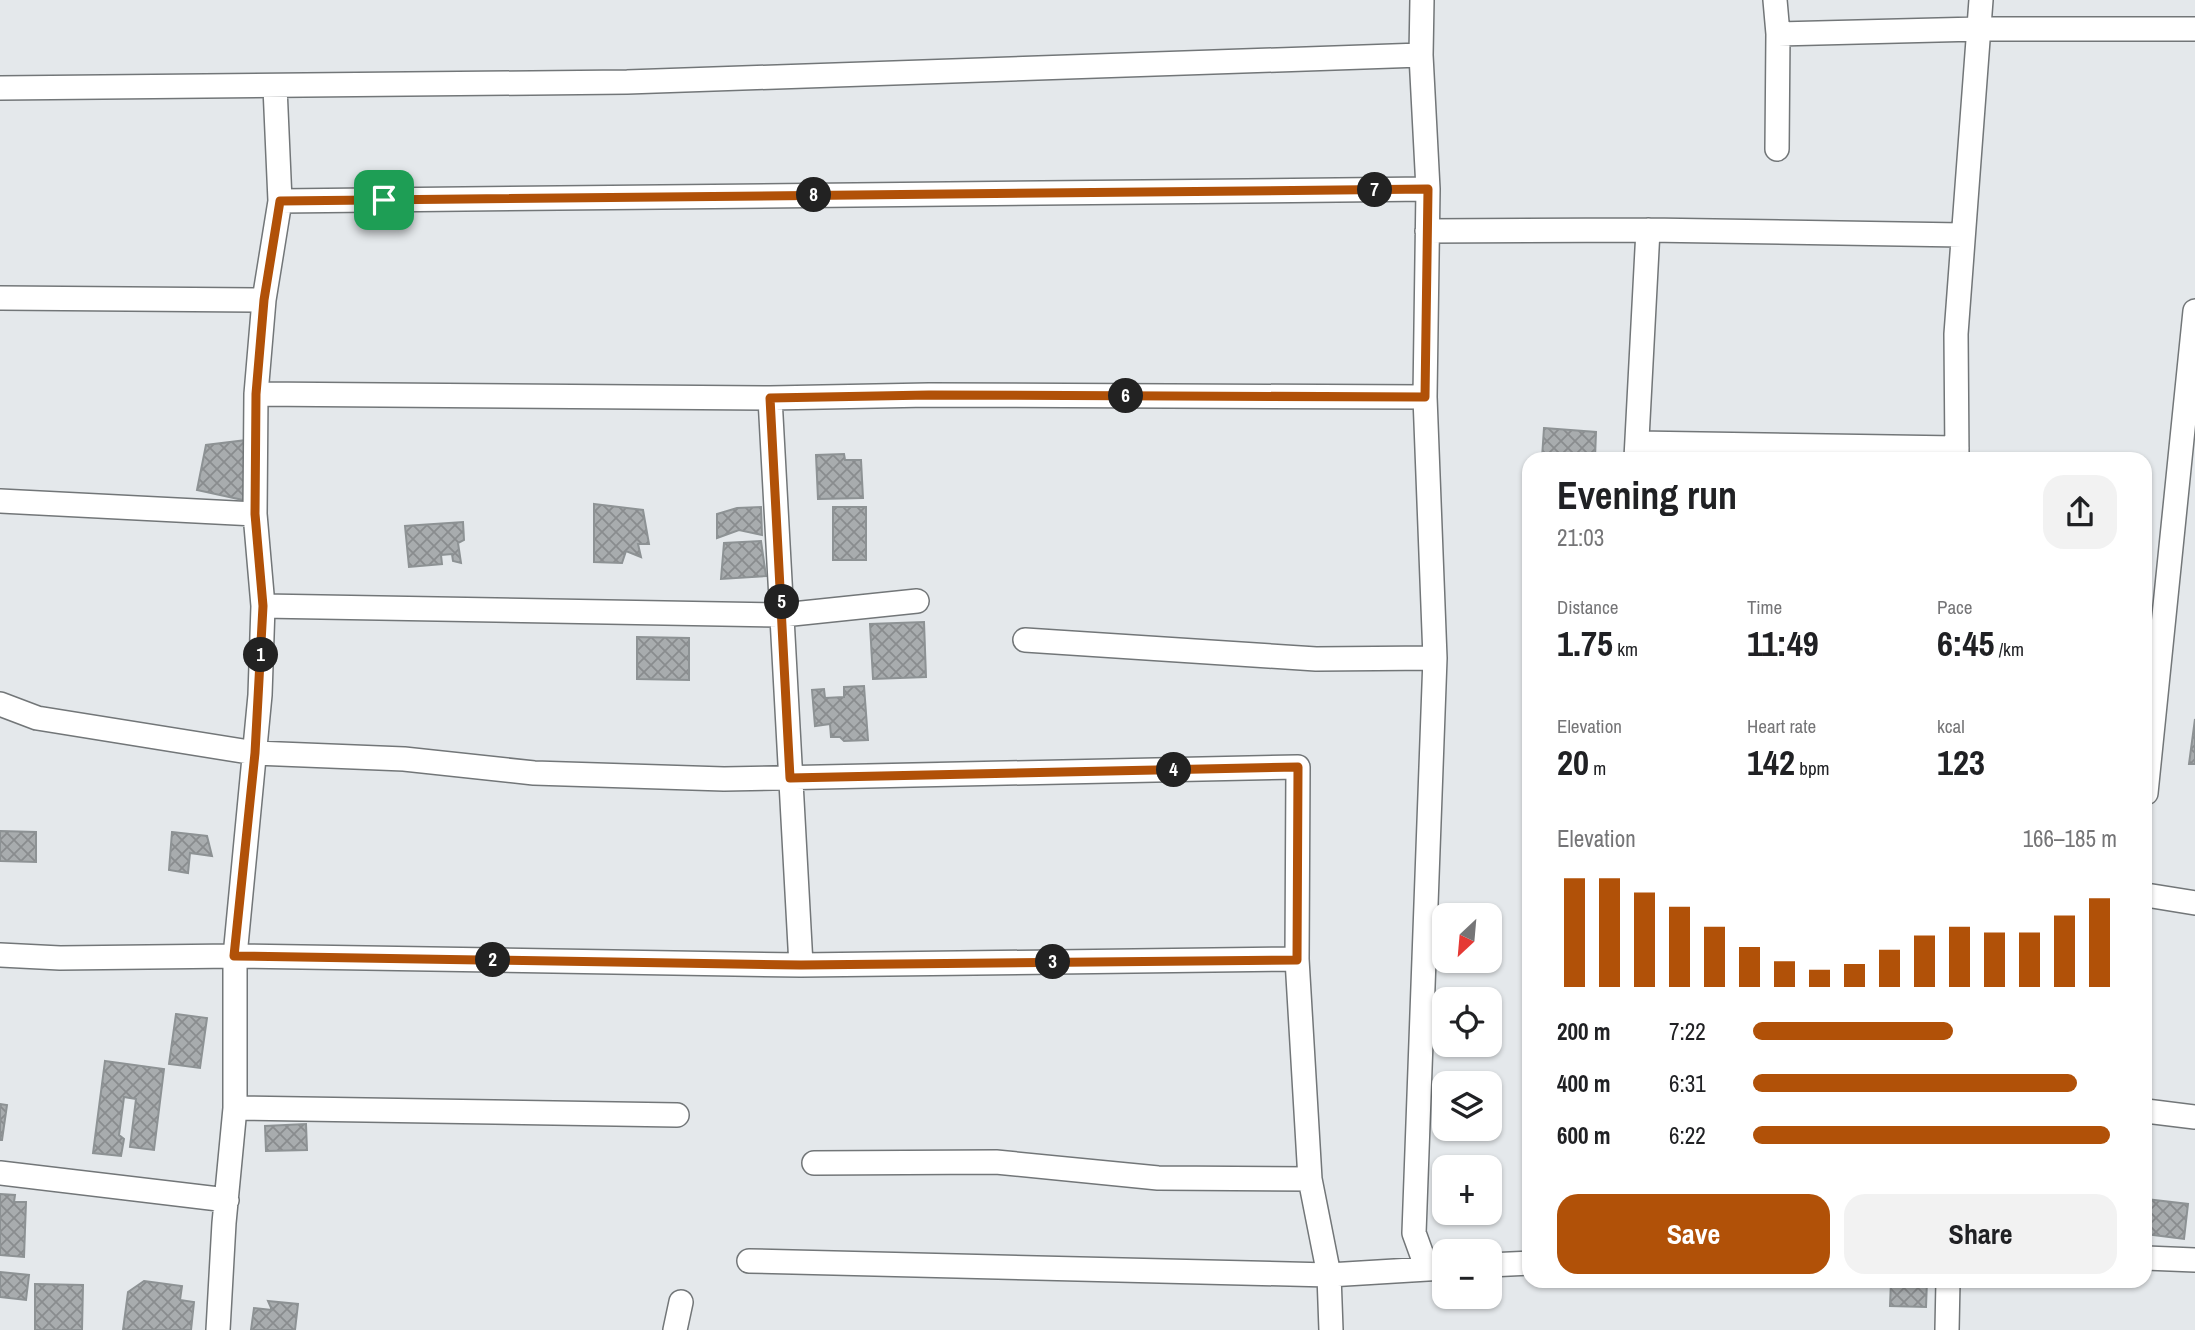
<!DOCTYPE html>
<meta charset="utf-8">
<style>
:root{--surface:#fff;--page:#f2f2f2;--text:#202124;--muted:#757577;--accent:#b15108}
body{margin:0;font-family:"Archivo Narrow",sans-serif;background:var(--page);color:var(--text);height:100vh;display:flex;flex-direction:column;font-size:26px;white-space:nowrap}
*{box-sizing:border-box;margin:0}
p{font-size:23px;color:var(--muted)}
.icon{flex:none;width:38px;height:38px;fill:none;stroke:currentColor;stroke-width:2;stroke-linecap:round;stroke-linejoin:round}
.map{position:relative;flex:1;overflow:hidden}
.sheet{position:absolute;left:1522px;top:452px;width:630px;height:836px;display:flex;flex-direction:column;background:var(--surface);border-radius:21px;box-shadow:0 2px 5px #0004}
.sheet>*{flex:none}
.needle{width:46px;rotate:206deg}
.tools{position:absolute;left:1432px;top:903px;display:grid;gap:14px}
.tools a{display:grid;place-items:center;width:70px;height:70px;border-radius:14px;background:var(--surface);box-shadow:0 2px 5px #0004;font-size:35px}
.pin{position:absolute;display:grid;place-items:center;width:60px;height:60px;color:#fff;margin:-30px;border-radius:14px;box-shadow:0 4px 10px #0006}
.km{position:absolute;width:35px;height:35px;margin:-18px;border-radius:50%;background:#222;color:#fff;font-size:19px;line-height:35px;text-align:center}
.round{display:grid;place-items:center;flex:none;width:74px;height:74px;border-radius:21px;background:var(--page)}
.summary{display:flex;align-items:center;justify-content:space-between;height:119px;padding:0 35px}
h1{font-size:38px;font-weight:700;line-height:52px}
.figures{display:grid;grid-template-columns:repeat(3,1fr);gap:10px;height:119px;padding:7px 35px}
.figures div{display:grid;align-content:center}
.figures b{font-size:35px;font-weight:700}
.figures small{font-size:19px;font-weight:400}
.figures p{font-size:19px}
.chart{height:196px;padding:14px 35px}
.chart p{display:flex;justify-content:space-between}
.chart svg{width:100%;height:126px;margin-top:7px;stroke:var(--accent);stroke-width:6}
.cta{display:flex;gap:14px;margin-top:auto;padding:14px 35px}
.cta a{flex:1;height:80px;border-radius:21px;background:var(--accent);color:#fff;font-size:28px;font-weight:700;line-height:80px;text-align:center}
.cta a+a{background:var(--page);color:var(--text)}
ul{padding:0 35px;list-style:none;font-size:23px}
li{display:grid;grid-template-columns:112px 84px 1fr;align-items:center;height:52px}
li i{height:18px;border-radius:9px;background:var(--accent)}
.map>svg:first-child{display:block}
</style>
<div class="map">
<svg width="2195" height="1330" viewBox="0 0 2195 1330">
<defs>
<pattern id="building-cross-hatch" width="8" height="8" patternUnits="userSpaceOnUse" patternTransform="scale(1.75)"><rect width="8" height="8" fill="#a8acae"/><path d="M0 0l8 8M0 8l8-8" fill="none" stroke="#898c8e"/></pattern>
</defs>
<rect width="100%" height="100%" fill="#e4e8eb"/>
<path fill="url(#building-cross-hatch)" stroke="#8d9294" stroke-width="2" d="M1544,428L1596,432L1595,458H1542Z
M247,440L244,463L250,470L243,500L197,490L206,445Z
M844,454L845,460H861L863,498L818,499L816,455Z
M594,504L643,510L649,544H638L641,557L626,551L622,563L594,562Z
M761,507L762,535L739,530L717,538V514L737,508Z
M833,507H866V560H833Z
M463,522L464,540L458,543L461,563L453,561L452,554L441,555L442,564L409,567L405,526Z
M761,541L766,576L721,579L724,543Z
M924,622L926,677L873,679L870,624Z
M637,637L689,638V680L637,679Z
M864,686L868,740L844,741L840,737H831L830,724L815,726L812,690L824,689L825,698L844,697V687Z
M2195,719V764H2189Z
M0,831L36,832V862L0,861Z
M172,832L207,836L212,856L190,853L188,873L169,870Z
M176,1014L207,1018L200,1068L169,1064Z
M105,1061L164,1069L154,1150L130,1147L136,1099L124,1097L119,1135L124,1139L121,1156L93,1153Z
M0,1104L7,1105L2,1140H0Z
M306,1124L307,1150L266,1151L265,1126Z
M0,1194L15,1195L14,1202H26L24,1257L0,1255Z
M2146,1199L2188,1204L2184,1239L2146,1234Z
M0,1272L29,1275L26,1300L0,1297Z
M144,1281L182,1286L180,1300L194,1302L191,1330H123L128,1292Z
M1891,1281H1927L1926,1307L1890,1306Z
M35,1284L83,1285L82,1330H35Z
M268,1301L298,1304L295,1330H251L254,1308L272,1310Z"/>
<g fill="none" stroke-linecap="round" stroke-linejoin="round">
<defs>
<path id="minor" d="M1422,0L1421,55L1428,189L1425,397L1435,658L1414,1233L1427,1269
M1775,0L1778,34L1777,149
M1778,34L1978,29H2195
M0,88L627,82L1421,55
M280,201L1428,189
M1427,231L1648,230L1962,235
M0,298L264,300
M256,394L770,398L929,395L1425,397
M770,398L801,965
M1637,443L1957,448
M1636,458L1648,230
M1957,458L1956,334L1981,0
M0,501L255,514
M263,606L783,615L917,601
M1025,640L1316,659L1435,658
M0,704L37,718L255,753L404,759L534,773L724,779L1298,767L1297,959L1310,1179L1329,1275L749,1261
M2146,793L2195,311
M2146,895L2195,903
M0,955L60,958L235,956L801,965L1297,959
M235,1108L677,1115
M2146,1111L2195,1117
M814,1163L996,1162L1158,1178L1310,1179
M0,1173L227,1200
M2146,1258L2195,1260
M1489,1265L1530,1263
M218,1330L224,1223L235,1108V956L260,695L263,606L255,514L256,394L264,300L280,201L275,87
M675,1330L681,1302
M1331,1330L1329,1275L1444,1268
M1947,1330L1948,1281"/>
</defs>
<use href="#minor" stroke="#727678" stroke-width="26"/>
<use href="#minor" stroke="#fff" stroke-width="23"/>
</g>
<g fill="none" stroke-linecap="round" stroke-linejoin="round">
<defs>
<path id="route" d="M1428,189L1425,397L929,395L770,398L790,778L1298,767L1297,960L801,965L234,956L255,753L263,606L255,514L256,394L264,300L280,201Z"/>
</defs>
<use href="#route" stroke="#fff" stroke-width="14"/>
<use href="#route" stroke="#b15108" stroke-width="9"/>
</g>
</svg>
<div class="tools">
<a><svg class="needle" viewBox="-14 -14 28 28"><path d="M0-13l5 13h-10z" fill="#e53935"/><path d="M0 13l5-13h-10z" fill="#757577"/></svg></a>
<a><svg class="icon" aria-label="locate" viewBox="0 0 24 24"><circle cx="12" cy="12" r="6"/><path d="M12 2v4M12 18v4M2 12h4M18 12h4"/></svg></a>
<a><svg class="icon" aria-label="layers" viewBox="0 0 24 24"><path d="M12 4l9 5-9 5-9-5zM3 14l9 5 9-5"/></svg></a>
<a>+</a>
<a>−</a>
</div>
<div class="pin" style="left:384px;top:200px;background:#1e9e55"><svg class="icon" aria-label="arrive" viewBox="0 0 24 24"><path d="M6 21V4h12l-3 4 3 4H6"/></svg></div>
<b class="km" style="left:261px;top:655px">1</b>
<b class="km" style="left:493px;top:960px">2</b>
<b class="km" style="left:1053px;top:962px">3</b>
<b class="km" style="left:1174px;top:770px">4</b>
<b class="km" style="left:782px;top:602px">5</b>
<b class="km" style="left:1126px;top:396px">6</b>
<b class="km" style="left:1375px;top:190px">7</b>
<b class="km" style="left:814px;top:195px">8</b>
<section class="sheet">
<div class="summary"><div><h1>Evening run</h1><p>21:03</p></div><a class="round"><svg class="icon" aria-label="share" viewBox="0 0 24 24"><path d="M12 15V3M7 8l5-5 5 5M5 13v7h14v-7"/></svg></a></div>
<div class="figures">
<div><p>Distance</p><b>1.75<small> km</small></b></div>
<div><p>Time</p><b>11:49</b></div>
<div><p>Pace</p><b>6:45<small> /km</small></b></div>
</div>
<div class="figures">
<div><p>Elevation</p><b>20<small> m</small></b></div>
<div><p>Heart rate</p><b>142<small> bpm</small></b></div>
<div><p>kcal</p><b>123</b></div>
</div>
<div class="chart"><p><span>Elevation</span>166–185 m</p>
<svg viewBox="0 0 160 44" preserveAspectRatio="none"><path d="M5 44V6M15 44V6M25 44V11M35 44V16M45 44V23M55 44V30M65 44V35M75 44V38M85 44V36M95 44V31M105 44V26M115 44V23M125 44V25M135 44V25M145 44V19M155 44V13"/></svg>
</div>
<ul>
<li><b>200 m</b>7:22<i style="width:55%"></i></li>
<li><b>400 m</b>6:31<i style="width:89%"></i></li>
<li><b>600 m</b>6:22<i style="width:98%"></i></li>
</ul>
<div class="cta"><a>Save</a><a>Share</a></div>
</section>
</div>
